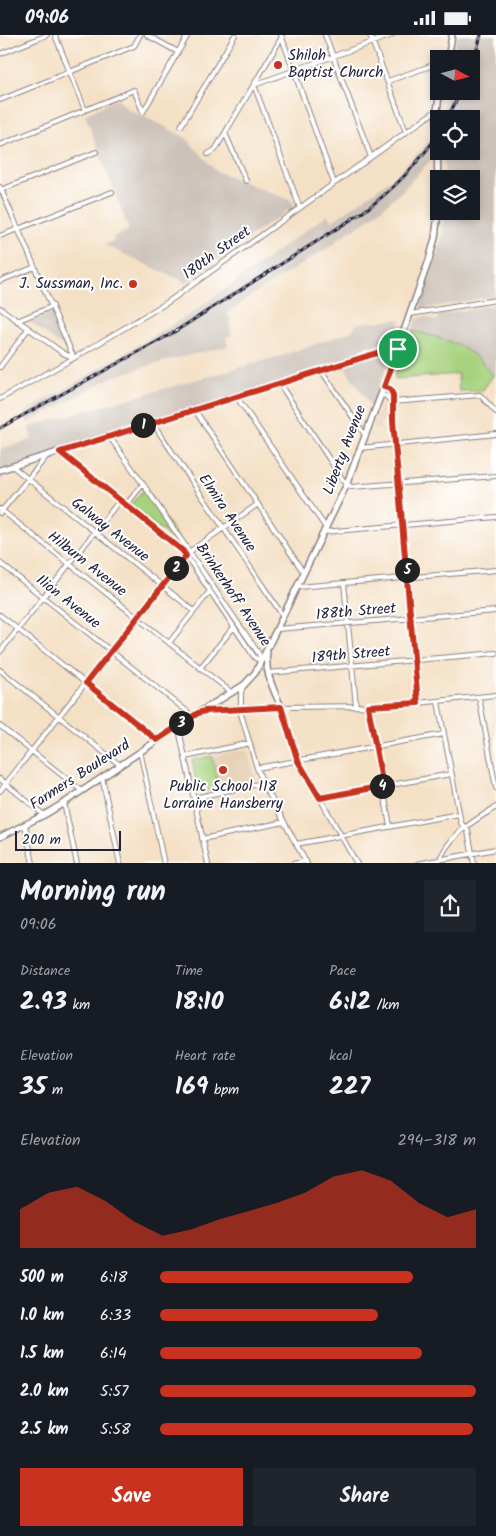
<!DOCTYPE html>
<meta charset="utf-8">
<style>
:root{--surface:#171b24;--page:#20242c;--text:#f1f3f6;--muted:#9ea1a6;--accent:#c8321e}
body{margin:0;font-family:Kalam,sans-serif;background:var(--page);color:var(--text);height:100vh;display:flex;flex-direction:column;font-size:19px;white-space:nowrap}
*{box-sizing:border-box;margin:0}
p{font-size:16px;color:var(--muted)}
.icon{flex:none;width:28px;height:28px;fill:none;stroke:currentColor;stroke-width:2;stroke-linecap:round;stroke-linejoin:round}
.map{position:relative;height:828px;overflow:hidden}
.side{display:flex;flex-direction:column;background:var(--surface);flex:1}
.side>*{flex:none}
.needle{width:32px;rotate:97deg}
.controls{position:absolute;left:430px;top:15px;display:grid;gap:10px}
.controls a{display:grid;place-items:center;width:50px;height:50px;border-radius:0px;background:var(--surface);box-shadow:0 2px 8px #0003;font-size:25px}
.scale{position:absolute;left:15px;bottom:12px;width:106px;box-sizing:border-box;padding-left:5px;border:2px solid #22223b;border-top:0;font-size:14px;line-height:18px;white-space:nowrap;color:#22223b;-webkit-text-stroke:4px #fff;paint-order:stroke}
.pin{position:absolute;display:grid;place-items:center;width:42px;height:42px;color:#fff;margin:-21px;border:2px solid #fff;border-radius:50%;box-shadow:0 1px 5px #0007}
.km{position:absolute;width:25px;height:25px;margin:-12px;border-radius:50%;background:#222;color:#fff;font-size:14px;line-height:25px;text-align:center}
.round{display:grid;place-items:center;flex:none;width:52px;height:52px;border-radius:0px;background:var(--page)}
.headline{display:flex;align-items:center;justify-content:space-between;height:85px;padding:0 20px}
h1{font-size:28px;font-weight:600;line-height:38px}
.figures{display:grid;grid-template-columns:repeat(3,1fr);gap:8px;height:85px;padding:5px 20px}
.figures div{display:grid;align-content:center}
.figures b{font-size:25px;font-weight:600}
.figures small{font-size:14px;font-weight:400}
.figures p{font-size:14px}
.chart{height:140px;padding:10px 20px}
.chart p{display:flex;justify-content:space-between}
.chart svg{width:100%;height:90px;margin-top:5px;fill:var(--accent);opacity:.7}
.primary-button{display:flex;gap:10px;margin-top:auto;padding:10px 20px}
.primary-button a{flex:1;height:58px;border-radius:0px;background:var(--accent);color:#fff;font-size:20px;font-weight:600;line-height:58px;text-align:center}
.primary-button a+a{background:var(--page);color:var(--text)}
ul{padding:0 20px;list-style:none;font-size:16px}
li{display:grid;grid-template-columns:80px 60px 1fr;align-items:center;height:38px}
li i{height:12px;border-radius:6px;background:var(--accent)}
.status{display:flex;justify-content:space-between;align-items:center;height:35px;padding:0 25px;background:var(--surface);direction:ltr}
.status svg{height:14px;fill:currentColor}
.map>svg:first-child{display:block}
</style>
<div class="status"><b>09:06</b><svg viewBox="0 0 49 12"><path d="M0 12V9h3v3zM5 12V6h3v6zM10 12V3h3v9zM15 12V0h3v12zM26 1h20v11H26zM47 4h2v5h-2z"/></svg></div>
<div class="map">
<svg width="496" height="829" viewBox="0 0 496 829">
<rect width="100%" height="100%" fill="#fff"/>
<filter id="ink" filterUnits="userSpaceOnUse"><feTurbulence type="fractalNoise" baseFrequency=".02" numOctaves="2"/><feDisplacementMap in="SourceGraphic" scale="10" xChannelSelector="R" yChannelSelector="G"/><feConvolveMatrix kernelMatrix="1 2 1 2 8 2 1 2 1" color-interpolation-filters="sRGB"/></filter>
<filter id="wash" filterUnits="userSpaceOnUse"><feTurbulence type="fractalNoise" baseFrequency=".0096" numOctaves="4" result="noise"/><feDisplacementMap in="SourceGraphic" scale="20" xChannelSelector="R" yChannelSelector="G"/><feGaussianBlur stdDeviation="1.12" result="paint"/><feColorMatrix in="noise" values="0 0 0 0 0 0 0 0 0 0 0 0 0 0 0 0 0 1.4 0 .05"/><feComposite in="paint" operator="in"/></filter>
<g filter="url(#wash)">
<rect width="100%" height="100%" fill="#f4e0c5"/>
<path fill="#e5d0b6" d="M384,362L389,366L391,387L380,388V394H374L372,392Z
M247,714L256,745L198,757L192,725Z"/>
<path fill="#ccc2b9" d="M457,0H496V258L494,259V261L423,274L420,271L440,211L445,176H471V144H445L444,116H471V84H443L446,56H471V24H453Z
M118,63L127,74L162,90L186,103L216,136L292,166L294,171L228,217H226L219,224L185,249L183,246L104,210L114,206L113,202L129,195L85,80Z
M431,105L430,126L400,158L368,185L336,205V208L249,262L227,278L231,286L229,287L232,300L226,302L228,311L165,326L112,342L28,388L24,377L70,351L189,280L327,180L333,186L393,143Z
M496,269V343L478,323L443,304L412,296L416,283L426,282L437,286L439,280Z
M50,278L64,308L60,310L30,287Z
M401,284L391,321L371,372L344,331L9,435L0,447V414L32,405L28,392L281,321L352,296L357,288Z"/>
<path fill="#a6d17d" stroke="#647a5c" d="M412,296C446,304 472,310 493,341L482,356H459L458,339L395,344V339Z
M145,453L185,514L130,470Z
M212,721L219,753L198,757L192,725Z"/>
</g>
<g filter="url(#ink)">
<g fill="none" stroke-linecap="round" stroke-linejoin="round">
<defs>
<path id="minor" d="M55,0L85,75
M147,0L178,17
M281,0L334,148
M325,0L371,122
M370,0L406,97
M0,19L47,0
M388,46L439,28
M254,50L392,0
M254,50L300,173
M0,65L134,11L140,0
M143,77L188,0
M181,91L235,0
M225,98L246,146
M0,110L134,55L143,77
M208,119L215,115L282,2
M0,152L74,323
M1,155L96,117
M0,201L112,157
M0,246L35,232
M0,273L63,318L74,323
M410,279L496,265
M17,286L53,271
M0,332L28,294
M321,335L365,400
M279,348L343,445L351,452L496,441
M384,352L390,354L393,360V386L418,668
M381,360L386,361L392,367
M236,361L326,493
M0,364L74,323L168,267L437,75
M392,367L480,360L496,377
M194,374L304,538
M152,387L283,581
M109,401L143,449L259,619L261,626
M360,413L496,399
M60,417L183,516L255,623L261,626
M12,431L194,576
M126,470L143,449
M0,474L231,657
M0,478L46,422
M324,497L496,482
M0,528L193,681
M344,548L356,671
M298,552L496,535
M0,580L157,705
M277,594L496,576
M169,608L210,556
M0,617L120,465
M200,633L234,592
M0,635L120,730
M268,638L496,618
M243,651L241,658V679L257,733L263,748L307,829
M479,662L496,753
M438,667L461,788L468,796L474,829
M368,671L390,791
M178,690L208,829
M0,691L82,756
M140,716L164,829
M185,722L250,708
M257,733L444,699
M102,742L120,829
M0,744L44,780
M0,756L189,517L258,469
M194,763L263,748
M320,763L451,739
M64,768L77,829
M25,790L33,829
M202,804L284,787
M296,809L459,779
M293,829L306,826
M357,829L299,726L281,672L368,671L418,668L496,660
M417,829L496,814
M438,829C448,800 472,787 496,772"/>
<path id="secondary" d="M448,24L452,0
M0,435L393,313L398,314
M198,678L244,650L255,638L267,614L345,453L384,352L429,225L435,203L438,178L437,75L440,56
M0,802L44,780L64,768L198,678L210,675L281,672C274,655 264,637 267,617"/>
</defs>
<use href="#minor" stroke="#8b8180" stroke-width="6"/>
<use href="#secondary" stroke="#8b8180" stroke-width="8"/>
<use href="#minor" stroke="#fff" stroke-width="4"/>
<use href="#secondary" stroke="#fff" stroke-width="5"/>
<defs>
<path id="rail" d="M471,36L481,0
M447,84L461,56
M0,393L171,299L363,177C393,155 418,129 439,98"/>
</defs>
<use href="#rail" stroke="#22223b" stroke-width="3"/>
<use href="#rail" stroke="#fff" stroke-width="1" stroke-dasharray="4" stroke-linecap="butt"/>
</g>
</g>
<g fill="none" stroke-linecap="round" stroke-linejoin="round" filter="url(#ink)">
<defs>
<path id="route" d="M393,313L398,314L384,352L390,354L393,360V386L418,668L368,671L383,751L320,763L298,726L281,672L205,676L198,678L157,705L86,648L186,521L183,516L60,417Z"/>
</defs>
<use href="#route" stroke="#fff" stroke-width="10"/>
<use href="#route" stroke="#c8321e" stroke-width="6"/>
</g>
<g fill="#c8321e" stroke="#fff" stroke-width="2">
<circle cx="278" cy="30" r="5"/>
<circle cx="133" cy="249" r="5"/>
<circle cx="223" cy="735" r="5"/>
</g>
<g text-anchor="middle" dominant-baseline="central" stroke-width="4" stroke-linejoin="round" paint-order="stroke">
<g font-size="15" fill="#22223b" stroke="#fff" text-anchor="start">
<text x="288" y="21">Shiloh<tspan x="288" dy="17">Baptist Church</tspan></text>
<text x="123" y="249" text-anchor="end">J. Sussman, Inc.</text>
<text x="223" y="752" text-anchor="middle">Public School 118<tspan x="223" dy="17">Lorraine Hansberry</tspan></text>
</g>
<g font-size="15" fill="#22223b" stroke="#fff">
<text transform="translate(217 218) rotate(-36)">180th Street</text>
<text transform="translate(345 415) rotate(-69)">Liberty Avenue</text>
<text transform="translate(227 478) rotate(56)">Elmira Avenue</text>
<text transform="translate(110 495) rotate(38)">Galway Avenue</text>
<text transform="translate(87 529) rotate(38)">Hilburn Avenue</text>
<text transform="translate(233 560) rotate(56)">Brinkerhoff Avenue</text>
<text transform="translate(68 567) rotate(38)">Ilion Avenue</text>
<text transform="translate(356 577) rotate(-5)">188th Street</text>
<text transform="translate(351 620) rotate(-5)">189th Street</text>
<text transform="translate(80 740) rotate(-33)">Farmers Boulevard</text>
</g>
</g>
</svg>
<div class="controls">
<a><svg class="needle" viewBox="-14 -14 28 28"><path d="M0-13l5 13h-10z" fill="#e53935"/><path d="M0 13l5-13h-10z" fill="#9ea1a6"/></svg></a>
<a><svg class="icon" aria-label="locate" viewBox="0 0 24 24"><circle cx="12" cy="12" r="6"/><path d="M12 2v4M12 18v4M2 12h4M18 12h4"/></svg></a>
<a><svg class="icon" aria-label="layers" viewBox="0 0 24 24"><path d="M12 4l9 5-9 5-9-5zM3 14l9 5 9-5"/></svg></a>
</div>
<div class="scale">200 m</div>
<div class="pin" style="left:398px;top:314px;background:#1e9e55"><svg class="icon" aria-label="arrive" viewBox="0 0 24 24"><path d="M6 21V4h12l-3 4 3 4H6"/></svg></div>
<b class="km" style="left:143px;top:390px">1</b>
<b class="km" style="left:176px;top:533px">2</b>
<b class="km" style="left:181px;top:688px">3</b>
<b class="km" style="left:382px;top:751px">4</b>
<b class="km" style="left:407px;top:535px">5</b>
</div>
<section class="side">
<div class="headline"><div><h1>Morning run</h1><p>09:06</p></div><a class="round"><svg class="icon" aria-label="share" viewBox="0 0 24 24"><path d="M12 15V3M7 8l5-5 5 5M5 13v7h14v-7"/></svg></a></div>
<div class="figures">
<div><p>Distance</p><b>2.93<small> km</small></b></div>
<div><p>Time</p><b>18:10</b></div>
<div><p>Pace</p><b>6:12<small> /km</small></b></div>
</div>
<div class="figures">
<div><p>Elevation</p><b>35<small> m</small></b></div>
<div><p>Heart rate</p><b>169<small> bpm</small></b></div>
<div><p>kcal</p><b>227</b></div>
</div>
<div class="chart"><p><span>Elevation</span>294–318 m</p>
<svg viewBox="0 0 160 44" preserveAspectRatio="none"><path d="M0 44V25L10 17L20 14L30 21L40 31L50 38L60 35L70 30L80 26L90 22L100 17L110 9L120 6L130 11L140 22L150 29L160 25V44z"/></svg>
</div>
<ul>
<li><b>500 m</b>6:18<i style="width:80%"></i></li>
<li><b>1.0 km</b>6:33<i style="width:69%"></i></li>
<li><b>1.5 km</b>6:14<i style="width:83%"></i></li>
<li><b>2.0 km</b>5:57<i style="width:100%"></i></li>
<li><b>2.5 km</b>5:58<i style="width:99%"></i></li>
</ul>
<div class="primary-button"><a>Save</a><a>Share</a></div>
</section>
